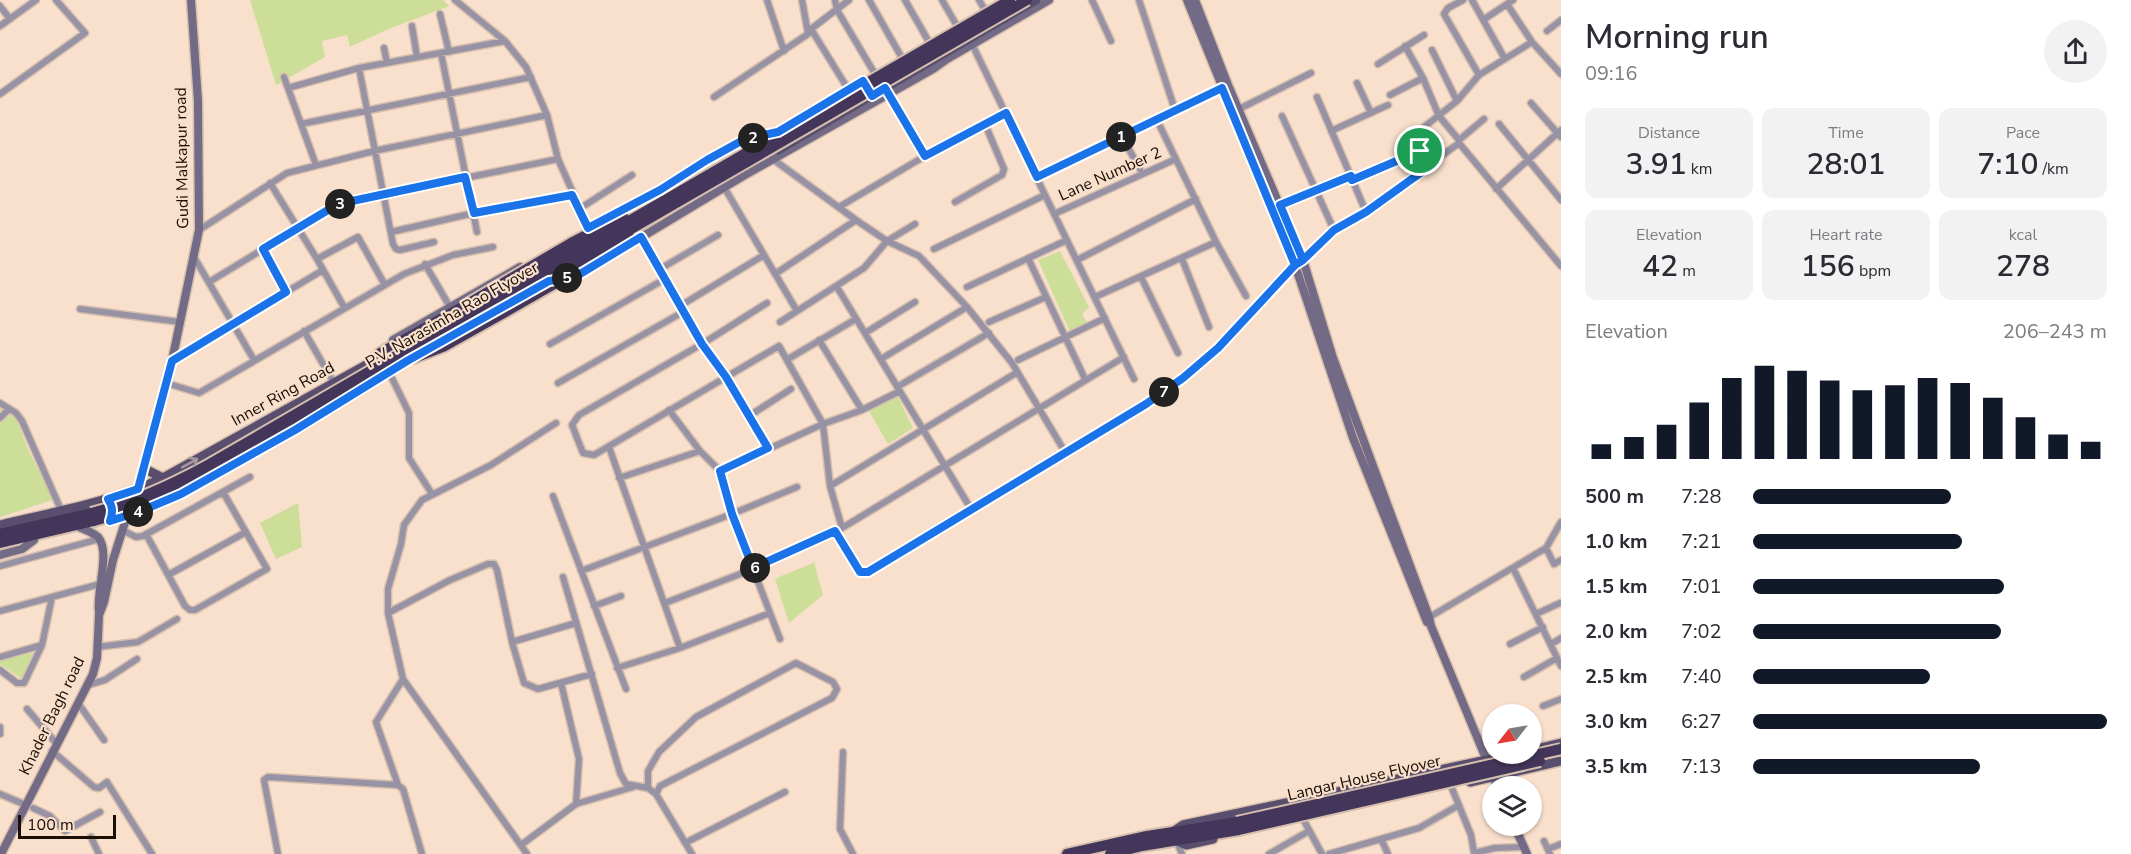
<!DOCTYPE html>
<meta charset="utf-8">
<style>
:root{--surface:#fff;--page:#f2f2f3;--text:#2b2b33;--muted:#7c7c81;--accent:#111827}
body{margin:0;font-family:"Nunito Sans",sans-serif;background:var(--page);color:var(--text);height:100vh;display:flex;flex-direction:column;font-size:22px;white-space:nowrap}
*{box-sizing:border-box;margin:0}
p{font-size:20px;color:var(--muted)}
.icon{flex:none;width:33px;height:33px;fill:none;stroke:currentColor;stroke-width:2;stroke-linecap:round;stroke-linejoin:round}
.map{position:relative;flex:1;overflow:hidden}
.side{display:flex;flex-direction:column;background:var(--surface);width:570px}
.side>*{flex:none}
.needle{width:39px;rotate:239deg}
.buttons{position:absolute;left:1482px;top:704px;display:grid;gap:12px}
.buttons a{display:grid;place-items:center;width:60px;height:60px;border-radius:50%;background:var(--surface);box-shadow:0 2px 4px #0004;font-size:30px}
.scale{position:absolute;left:18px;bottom:15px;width:98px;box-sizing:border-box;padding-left:6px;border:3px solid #1b0e04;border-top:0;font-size:16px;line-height:21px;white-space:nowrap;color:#1b0e04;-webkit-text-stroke:4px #f9e0cd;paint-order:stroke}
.pin{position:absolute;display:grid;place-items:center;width:51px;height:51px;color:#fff;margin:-26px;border:3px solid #fff;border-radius:50%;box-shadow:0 2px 6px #0007}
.km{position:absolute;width:30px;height:30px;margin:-15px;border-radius:50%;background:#222;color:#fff;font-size:16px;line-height:30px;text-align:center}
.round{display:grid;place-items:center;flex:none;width:63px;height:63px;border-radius:32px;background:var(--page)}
.head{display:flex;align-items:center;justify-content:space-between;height:102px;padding:0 24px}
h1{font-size:33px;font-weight:600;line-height:45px}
.figures{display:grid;grid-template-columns:repeat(3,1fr);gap:9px;height:102px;padding:6px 24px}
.figures div{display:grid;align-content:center;border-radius:12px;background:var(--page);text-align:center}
.figures b{font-size:30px;font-weight:600}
.figures small{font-size:16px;font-weight:400}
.figures p{font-size:16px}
.chart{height:168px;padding:12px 24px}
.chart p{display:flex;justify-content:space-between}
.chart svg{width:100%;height:108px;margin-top:6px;stroke:var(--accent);stroke-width:6}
ul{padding:0 24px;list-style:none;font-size:20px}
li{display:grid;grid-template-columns:96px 72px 1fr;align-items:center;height:45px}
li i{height:15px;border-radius:8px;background:var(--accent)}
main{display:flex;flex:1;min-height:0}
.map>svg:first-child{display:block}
</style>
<main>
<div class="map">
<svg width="1561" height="854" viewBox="0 0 1561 854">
<rect width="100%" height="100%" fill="#f9e0cd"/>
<path fill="#ccde97" d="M250,0H443L449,6L386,30L350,47L347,35L322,41L325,57L276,85Z
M1060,251L1089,307L1082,314L1088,324L1070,332L1038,260Z
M897,395L913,428L888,444L869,411Z
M0,405L16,417L27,447L53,500L0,517Z
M298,503L302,547L276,559L260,523Z
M814,562L823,595L789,623L775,579C788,572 802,569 814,562Z
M33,653L22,679L0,664V658Z"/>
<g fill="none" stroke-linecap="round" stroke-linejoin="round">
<defs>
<path id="street" d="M455,0L505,41L526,67L547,115L558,159L590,231
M767,0L784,51
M802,0L808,33
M835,0L837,10L875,74
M869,0L902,58
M905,0L929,42
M942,0L957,26
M979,0L985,10
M1092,0L1111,41
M1139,0L1175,110
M1463,0L1448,8L1444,14L1479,75
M1472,0L1505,59
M1507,4L1532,42L1561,74
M0,6L10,19
M440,14L449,52
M1483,20L1513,0
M0,26L36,0
M412,26L417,57
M811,29L848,89
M1547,31L1561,20
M971,42L1134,379
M1405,46L1423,78L1439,116L1459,140
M384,48L387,63
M1432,50L1457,101
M441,53L477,232
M1378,64L1424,35
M284,77L316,165
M1357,83L1371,113
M288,88L359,68
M887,92L925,156
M0,94L85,33L56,0
M1390,95L1423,78
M714,97L808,34L811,29L849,0
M1317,97L1366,212
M1531,103L1561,137
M1239,109L1311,73
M1282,116L1334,230
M1157,120L1216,242L1246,296
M301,124L531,77
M1499,124L1561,200
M1331,131L1388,105
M1122,137L1140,169
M1459,143V140L1484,119
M770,157L856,220L887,241L919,256L967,307L1012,363L1065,452
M1430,166L1420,151L1416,136L1419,131L1457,101L1479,75L1532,42
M1037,177L1222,88
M1352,180L1420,151
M270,183L317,259L344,307
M724,187L797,311
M1496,189L1561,130
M955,202L1002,175L1004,169L985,124
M1280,205L1351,176
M839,207L925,156L1006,113
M579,209L632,175
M1054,214L1176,159
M199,230L287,173L374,151L547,115
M391,232L474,213L572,195
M641,237L702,344L726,377L768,448
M434,242L400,250L396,249L393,244L359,68L505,41
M263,249L286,292
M934,249L1045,195
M194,257L254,360
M1028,258L1085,379
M317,259L358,237L385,285
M1182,259L1209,327
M1077,260L1196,199
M425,264L450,307
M660,269L718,235
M775,274L856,220
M1141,277L1178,353
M209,282L338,204L558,159
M837,287L971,509
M967,287L1067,240
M1095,297L1216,242
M767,303L702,344L579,415L572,425L583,453L594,455L779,346L823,424L830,486L842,528
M680,306L764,255
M80,309L180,322
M780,322L864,268L887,241L915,224
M989,322L1046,297
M304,331L334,383
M865,333L915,302
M819,340L862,410
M550,344L665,279
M788,359L856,319
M881,359L967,307
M1018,360L1105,318
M172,361L323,270
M389,372L409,413V458L432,494
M166,383L199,393L404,274L453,255L493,247
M558,383L683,312
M897,387L989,333
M0,403L16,413L22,421L61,510
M669,410L700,451L720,471L732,514L780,639
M749,416L791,389
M0,418L9,409
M609,447L680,648
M720,471L823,424L862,410L900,391
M619,478L700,451
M830,486L1016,373
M553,496L626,689
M122,530L136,537L143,536L250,477
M835,531L860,572H868L1146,404L1183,378L1218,348L1295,265L1303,260L1334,230L1366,212L1459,143L1561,266
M146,534L185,606L190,610H195L267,569L223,492
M1546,548L1554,564L1561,560
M0,566L99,539
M1513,568L1561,666
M581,571L732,514L797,487
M168,575L246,532
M563,577L620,773L626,784L648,788L656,794L692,854
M665,603L753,569L842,528L1124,357
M594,606L621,596
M0,611L100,584
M388,613L450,580L488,564H494L497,570L512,642L524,683L538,689L592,674
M1536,614L1560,603
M1428,618L1546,548L1561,522
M512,642L576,623
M1510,644L1543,627
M1551,644L1561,638
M97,647L138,642L177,619
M0,657L42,645
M617,668L680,648L770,613
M0,670L17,683H24L42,645L52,597
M1524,677L1557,658
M403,679L527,854
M561,683L579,759L576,804
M88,685L105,680L137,659
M78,703L104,740
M1543,706L1561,699
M27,709L56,743
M0,727V734
M52,751L94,787L99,788L107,782L152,854
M843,752L840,829L853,854
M398,785L376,722L403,679L388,613V589L401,544L404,525L422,500L491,465L556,423
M1451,786L1471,835L1474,853L1495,848L1523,847
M648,788V771L659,752L696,717L796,663L833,682L837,689L832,698L660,786L656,794
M0,794L26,805
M33,808L50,816L65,831L100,812
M1303,819L1322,854
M91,837L99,854
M1381,839L1388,854
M1176,840L1182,854
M1544,841L1550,854
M685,843L785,792
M521,845L576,804L633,787
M1548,849L1561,844
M278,854L264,780L268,777L398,785L403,789L422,854
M1269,854L1309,831
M1329,854L1419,828L1459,805"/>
<path id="secondary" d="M1187,0L1295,265L1353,438L1427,622
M1195,0L1228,85L1303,260L1333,358L1429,617L1431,626L1487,761
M589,228L660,190L707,160L745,139L778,132
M612,255L743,176L933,69L947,59L1049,0
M393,340L520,267
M138,489L172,361L199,230L198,101L191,0
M81,528C87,530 93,533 98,537C111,552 96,591 99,612
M0,555L22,549L34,540
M1493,777L1497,786
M1514,825L1527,854
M1,854L93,674L97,658L99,615L104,602L113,560L127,516"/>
<path id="primary" d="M778,150L1036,0
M267,446L314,418
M145,469L163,478
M0,525C55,512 111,502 163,478L377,359
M1532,750L1561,743
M1470,782L1561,761
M1174,831L1183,825L1519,753
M1175,840L1186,845L1213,839"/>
<path id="highway" d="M414,358L445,346L502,314
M372,361L380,353L469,303
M0,534L91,513
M0,543L94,521
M1067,854L1147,836L1237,822
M1110,854L1142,846L1239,830"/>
</defs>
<use href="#street" stroke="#d5bead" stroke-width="9"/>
<use href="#secondary" stroke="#d5bead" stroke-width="11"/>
<use href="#primary" stroke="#d5bead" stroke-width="12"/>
<use href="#highway" stroke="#d5bead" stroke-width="14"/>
<use href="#street" stroke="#9892a5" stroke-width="6"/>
<use href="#secondary" stroke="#736a85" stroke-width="8"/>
<use href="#primary" stroke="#594e6e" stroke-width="9"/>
<use href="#highway" stroke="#43365a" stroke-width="10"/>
<defs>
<path id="highway-bridge" d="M469,303L571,243L623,216
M502,314L591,263L630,237
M91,513C133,503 170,486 208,465L1010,0
M94,521L142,507L187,486L1027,0
M1237,822L1561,749
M1239,830L1540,761"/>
</defs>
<use href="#highway-bridge" stroke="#d5bead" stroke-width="14" stroke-linecap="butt"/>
<use href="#highway-bridge" stroke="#43365a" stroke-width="10"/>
</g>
<defs><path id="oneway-shaft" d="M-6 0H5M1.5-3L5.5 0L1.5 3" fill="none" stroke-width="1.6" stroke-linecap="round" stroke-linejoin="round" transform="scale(1.5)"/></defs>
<use stroke="#a9979e" href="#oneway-shaft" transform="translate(190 463) rotate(-29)"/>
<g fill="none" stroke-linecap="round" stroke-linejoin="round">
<defs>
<path id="route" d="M1420,151L1430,166L1366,212L1334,230L1303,260L1295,265L1222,88L1037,177L1006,113L925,156L885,88L872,96L863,81L778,132L745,139L707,160L660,190L588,228L572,195L474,213L465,177L338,204L263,249L286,292L172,361L138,489L108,499C113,507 113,512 110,521L141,511L181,494L295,430L407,361L549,281L575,277L641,237L702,344L726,377L768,448L720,471L732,514L753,568L835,531L860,572H868L1146,404L1183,378L1218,348L1295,265L1303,260L1280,205L1351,176L1352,180L1420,151"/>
</defs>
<use href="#route" stroke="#fff" stroke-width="12"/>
<use href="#route" stroke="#1a73e8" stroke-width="8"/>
</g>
<g text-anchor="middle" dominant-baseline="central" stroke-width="4.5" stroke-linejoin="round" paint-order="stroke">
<g font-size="16" fill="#1b0e04" stroke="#f9e0cd">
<text transform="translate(182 158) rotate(-91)">Gudi Malkapur road</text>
<text transform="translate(1110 174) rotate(-24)">Lane Number 2</text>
<text transform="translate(452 315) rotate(-30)">P.V. Narasimha Rao Flyover</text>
<text transform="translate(283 394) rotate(-29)">Inner Ring Road</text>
<text transform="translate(52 716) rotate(-64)">Khader Bagh road</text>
<text transform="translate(1364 778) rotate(-13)">Langar House Flyover</text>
</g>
</g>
</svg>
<div class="buttons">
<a><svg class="needle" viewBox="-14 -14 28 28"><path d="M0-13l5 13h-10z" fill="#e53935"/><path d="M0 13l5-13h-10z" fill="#7c7c81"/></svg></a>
<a><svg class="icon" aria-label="layers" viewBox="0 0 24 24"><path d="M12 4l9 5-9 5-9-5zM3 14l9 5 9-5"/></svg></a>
</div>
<div class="scale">100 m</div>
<div class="pin" style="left:1420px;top:151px;background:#1e9e55"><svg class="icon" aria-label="arrive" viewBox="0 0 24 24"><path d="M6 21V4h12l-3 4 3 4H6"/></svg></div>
<b class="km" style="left:1121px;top:137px">1</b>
<b class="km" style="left:753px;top:138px">2</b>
<b class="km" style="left:340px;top:204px">3</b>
<b class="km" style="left:138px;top:512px">4</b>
<b class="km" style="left:567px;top:278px">5</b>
<b class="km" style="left:755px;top:568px">6</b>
<b class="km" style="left:1164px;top:392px">7</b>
</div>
<section class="side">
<div class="head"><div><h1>Morning run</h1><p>09:16</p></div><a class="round"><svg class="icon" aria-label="share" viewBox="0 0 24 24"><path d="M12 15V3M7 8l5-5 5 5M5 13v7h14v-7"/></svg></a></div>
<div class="figures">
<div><p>Distance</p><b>3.91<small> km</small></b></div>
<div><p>Time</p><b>28:01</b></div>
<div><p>Pace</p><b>7:10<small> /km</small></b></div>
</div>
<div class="figures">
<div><p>Elevation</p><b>42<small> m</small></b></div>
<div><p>Heart rate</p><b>156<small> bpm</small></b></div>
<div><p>kcal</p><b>278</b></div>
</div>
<div class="chart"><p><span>Elevation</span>206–243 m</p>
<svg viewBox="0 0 160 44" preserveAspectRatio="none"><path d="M5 44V38M15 44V35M25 44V30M35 44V21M45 44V11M55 44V6M65 44V8M75 44V12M85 44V16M95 44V14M105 44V11M115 44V13M125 44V19M135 44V27M145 44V34M155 44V37"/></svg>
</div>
<ul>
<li><b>500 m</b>7:28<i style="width:56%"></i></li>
<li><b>1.0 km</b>7:21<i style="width:59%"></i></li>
<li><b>1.5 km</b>7:01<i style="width:71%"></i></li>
<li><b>2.0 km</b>7:02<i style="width:70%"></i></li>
<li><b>2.5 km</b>7:40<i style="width:50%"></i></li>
<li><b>3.0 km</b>6:27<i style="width:100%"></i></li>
<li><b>3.5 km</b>7:13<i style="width:64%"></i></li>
</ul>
</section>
</main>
